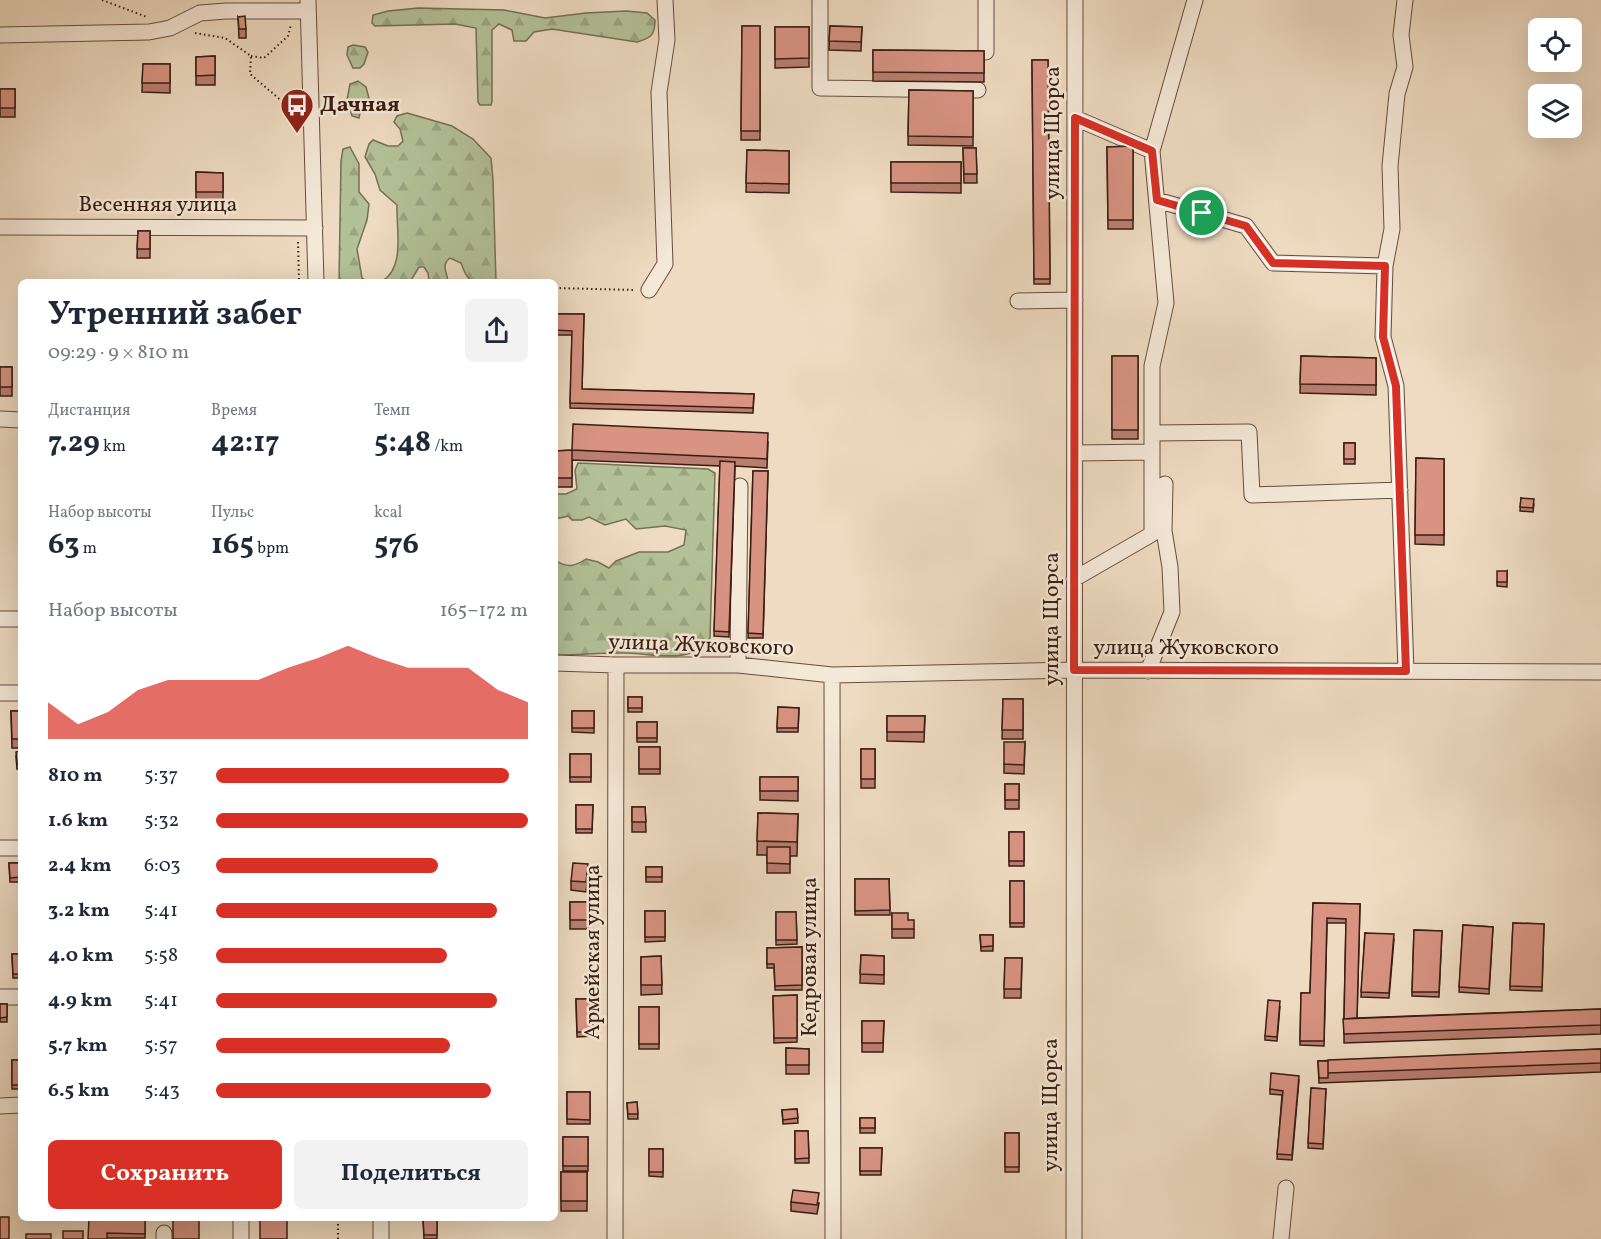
<!DOCTYPE html>
<html lang="ru">
<meta charset="utf-8">
<style>
:root{--surface:#fff;--page:#f2f2f3;--text:#1f2937;--muted:#747a83;--accent:#d93025}
body{margin:0;font-family:Vollkorn,serif;background:var(--page);color:var(--text);height:100vh;display:flex;flex-direction:column;font-size:22px;white-space:nowrap}
*{box-sizing:border-box;margin:0}
p{font-size:20px;color:var(--muted)}
.icon{flex:none;width:33px;height:33px;fill:none;stroke:currentColor;stroke-width:2;stroke-linecap:round;stroke-linejoin:round}
.map{position:relative;flex:1;overflow:hidden}
.details{position:absolute;left:18px;top:279px;width:540px;height:942px;display:flex;flex-direction:column;background:var(--surface);border-radius:9px;box-shadow:0 6px 24px #0002}
.details>*{flex:none}
.buttons{position:absolute;left:1528px;top:18px;display:grid;gap:12px}
.buttons a{display:grid;place-items:center;width:54px;height:54px;border-radius:9px;background:var(--surface);box-shadow:0 6px 24px #0002;font-size:30px}
.pin{position:absolute;display:grid;place-items:center;width:51px;height:51px;color:#fff;margin:-26px;border:3px solid #fff;border-radius:50%;box-shadow:0 2px 6px #0007}
.round{display:grid;place-items:center;flex:none;width:63px;height:63px;border-radius:9px;background:var(--page)}
.head{display:flex;align-items:center;justify-content:space-between;height:102px;padding:0 30px}
h1{font-size:33px;font-weight:700;line-height:45px}
.metrics{display:grid;grid-template-columns:repeat(3,1fr);gap:9px;height:102px;padding:6px 30px}
.metrics div{display:grid;align-content:center}
.metrics b{font-size:30px;font-weight:700}
.metrics small{font-size:16px;font-weight:400}
.metrics p{font-size:16px}
.chart{height:168px;padding:12px 30px}
.chart p{display:flex;justify-content:space-between}
.chart svg{width:100%;height:108px;margin-top:6px;fill:var(--accent);opacity:.7}
.cta{display:flex;gap:12px;margin-top:auto;padding:12px 30px}
.cta a{flex:1;height:69px;border-radius:9px;background:var(--accent);color:#fff;font-size:24px;font-weight:700;line-height:69px;text-align:center}
.cta a+a{background:var(--page);color:var(--text)}
ul{padding:0 30px;list-style:none;font-size:20px}
li{display:grid;grid-template-columns:96px 72px 1fr;align-items:center;height:45px}
li i{height:15px;border-radius:8px;background:var(--accent)}
.map>svg:first-child{display:block}
</style>
<div class="map">
<svg width="1601" height="1239" viewBox="0 0 1601 1239">
<defs>
<pattern id="forest-firs" width="22" height="20" patternUnits="userSpaceOnUse" patternTransform="scale(1.5)"><rect width="22" height="20" fill="#b3c198"/><path d="M5 1l3.5 6h-7zM16 11l3.5 6h-7z" fill="#9ba582"/></pattern>
</defs>
<rect width="100%" height="100%" fill="#eedbc1"/>
<filter id="stains"><feTurbulence type="fractalNoise" baseFrequency=".00333" numOctaves="4"/><feColorMatrix values="0 0 0 0 .2 0 0 0 0 .09 0 0 0 0 .02 0 0 0 .5 -.17"/></filter>
<radialGradient id="worn" r=".72"><stop offset=".6" stop-color="#630" stop-opacity="0"/><stop offset="1" stop-color="#630" stop-opacity=".3"/></radialGradient>
<path fill="url(#forest-firs)" stroke="#767054" stroke-width="1.5" d="M418,8L504,10L545,18L586,13L626,11L647,13L655,20C655,35 651,38 637,42L552,29L534,32L526,41H514L512,30L499,24L492,30V102L491,105H480L478,102L476,28L455,24L375,26L372,23L373,15L388,11Z
M353,45L365,47L368,52L364,64L360,68H353L347,55L348,47Z
M358,81L366,87L370,102L368,111L360,113L359,118L352,116L347,100L350,84Z
M407,113L452,126L473,139L491,158L493,180L496,282H471L465,273L461,263L450,258C440,266 448,273 448,282L429,281L428,273L424,267H419L410,282H381C406,268 396,229 397,205L380,190L375,174L365,157L369,144L373,140L388,146H398L403,141L400,129L394,122L397,116Z
M350,147L359,164V192L369,204L367,220L357,249L362,278L368,282H339L341,161L343,149Z
M578,463L708,469L715,473L710,638C691,667 650,652 621,653C599,653 577,655 555,655V560C567,568 574,567 586,559L598,562L609,568L616,561L639,552H668L684,545L686,530L665,526L636,529L626,519L605,525L589,517L582,520H572L568,516L560,518H555V494H566L577,489L575,470Z"/>
<g fill="none" stroke-linecap="round" stroke-linejoin="round">
<defs>
<path id="minor" d="M308,0L316,282
M820,0V88L978,90
M986,0V52
M0,35L149,32L170,28L200,13L226,11H307
M1075,118L1152,151
M1157,200L1246,226L1273,263L1385,266L1383,337L1396,386L1406,671
M0,227L315,228
M1385,266L1392,229L1390,166L1397,94L1405,67L1401,35L1405,0
M649,290L665,264L659,92L667,40L665,0
M1018,301L1075,300
M0,419L21,420
M1152,433L1249,432L1252,495L1400,490
M1075,453L1152,452
M1164,531L1165,484
M1074,579L1152,534V366L1166,303L1152,151L1195,0
M0,619H21
M555,663L616,665H738L832,675L1074,670L1601,672
M738,665L740,486
M1148,671L1172,612L1170,567L1164,531L1152,523
M832,675L833,1239
M0,693H21
M0,848H21
M0,997H21
M0,1106L21,1105
M241,1218V1239
M164,1233V1239
M381,1239V1218
M615,1239L616,665
M1074,1239L1075,0
M1281,1239L1286,1188"/>
</defs>
<use href="#minor" stroke="#674d3d" stroke-width="17"/>
<path stroke="#3a1e11" stroke-width="2" stroke-dasharray="1.5 3" stroke-linecap="butt" d="M102,0L147,17
M195,33L225,38L251,56L250,74L297,114
M251,56L264,58L288,36L291,25
M298,242L299,282
M555,288L634,290
M338,1239V1218"/>
<use href="#minor" stroke="#f4e8d7" stroke-width="15"/>
</g>
<path fill="#ba7e71" stroke="#3a1e11" stroke-width="1.5" d="M238,17L246,29V38H239Z
M742,26H760V140H741Z
M830,26L862,27L861,51L829,50Z
M775,27H809V67L775,68Z
M873,50L984,51V82L873,81Z
M215,56V85H196V57Z
M1032,60H1048L1050,284H1034Z
M143,64H170V93L142,92Z
M0,89H15V117H0Z
M909,90L973,91V146L908,145Z
M1133,146V229H1108L1107,147Z
M963,148H976L977,183H964Z
M747,150L789,151V193L746,192Z
M891,162H961V193L891,192Z
M196,172L223,173V201H196Z
M138,231H150V258H137Z
M555,314H584L582,389L754,394L753,413L570,408L572,335H555Z
M1112,356H1138V439H1112Z
M1301,356L1376,358V395L1300,393Z
M0,367H12V396H0Z
M768,442L767,468L735,466L729,637L714,636L720,466L572,460V487H555V451Z
M1344,443H1355V464H1344Z
M1416,458L1444,459V545L1415,544Z
M753,471H768L763,638H748Z
M1521,498L1534,504L1533,512L1520,511Z
M1507,571V587L1497,586V582Z
M628,697H642V712H628Z
M1003,699H1023V739H1002Z
M778,707L799,708L798,732H777Z
M11,711H21V748H12Z
M572,711H594V733L572,732Z
M887,716H925L924,742L887,741Z
M637,722H657V742H637Z
M1025,742L1024,774L1004,773V764Z
M639,747H660V774H639Z
M861,749H875V788H861Z
M21,751V768L17,769L16,756Z
M570,754H591V782H570Z
M760,777H798V801L760,800Z
M1005,784H1019V809H1005Z
M576,805H593L592,833H576Z
M632,807H645L646,832H632Z
M758,813L798,814L797,856H790V873H767V855H757Z
M1009,832H1024V866H1009Z
M9,863H21V882H10Z
M646,867H662V882H646Z
M588,873L586,892L571,890V881Z
M855,879H889L890,915H855Z
M1010,881H1024V927H1010Z
M570,902H589V929H570Z
M1313,903L1360,904L1357,1018L1601,1009V1034L1344,1043V1019L1346,923H1327L1324,1046L1300,1045L1301,993H1310Z
M645,911H665V941L645,942Z
M776,912H796L797,944L776,945Z
M892,913L914,929V938H892Z
M1513,923L1544,924L1542,991L1510,990Z
M1463,925L1493,927L1489,994L1459,992Z
M1414,930L1442,931L1439,997L1412,996Z
M1365,933L1394,939L1389,998L1361,997Z
M980,935H993V951H981Z
M802,947V990H775L774,968H767V948Z
M12,954H21V978H13Z
M861,955L884,956V984L860,983Z
M661,956L662,994L641,995V957Z
M1005,958H1022L1021,998H1004Z
M797,995V1042L774,1043L773,996Z
M576,999H593V1036L577,1037Z
M0,1004H7V1022H0Z
M1280,1006L1277,1041L1265,1040V1036Z
M639,1007H659V1049H639Z
M862,1021H884L883,1052H862Z
M786,1048L809,1049V1074H786Z
M1601,1049V1072L1319,1083L1318,1061Z
M12,1060H21V1089H12Z
M1299,1080L1292,1160L1277,1159L1282,1095L1270,1094V1089Z
M1311,1088L1326,1089L1323,1149L1308,1148Z
M567,1092H590V1124H567Z
M637,1102L638,1119H628L627,1103Z
M797,1109L798,1123L783,1124L782,1110Z
M860,1118H875V1133H860Z
M795,1131H808L809,1163H795Z
M1005,1133H1019V1172H1005Z
M563,1137H588V1171H563Z
M860,1148H882L881,1175H860Z
M649,1149H663V1177L649,1176Z
M561,1172H587V1211H561Z
M791,1202L819,1203L817,1214L791,1211Z
M145,1218V1238H107L88,1239Z
M423,1218H437V1239H424Z"/>
<path fill="#d89383" stroke="#3a1e11" stroke-width="1.5" d="M245,16L246,29H239L238,17Z
M742,26H760V131H741Z
M830,26L862,27L861,42L829,41Z
M775,27H809V58L775,59Z
M873,50L984,51V73L873,72Z
M215,56V75L196,76V57Z
M1032,60H1048L1050,279H1034Z
M143,64H170V83H142Z
M0,89H15V108H0Z
M909,90L973,91V137L908,136Z
M1133,146V220H1108L1107,147Z
M963,148H976L977,174H964Z
M747,150L789,151V184L746,183Z
M891,162H961V183H891Z
M196,172L223,173V192H196Z
M138,231H150V249H137Z
M555,314H584L582,389L754,394L753,408L570,403L572,331L555,330Z
M1112,356H1138V430H1112Z
M1301,356L1376,358V385L1300,384Z
M0,367H12V387H0Z
M573,424L768,433L767,459L572,450Z
M1344,443H1355V459H1344Z
M572,450V478H555V451Z
M1416,458L1444,459V535H1415Z
M720,461L735,462L729,632L714,631Z
M753,471H768L763,634L748,633Z
M1521,498L1534,499L1533,508L1520,507Z
M1497,571H1507V582H1497Z
M628,697H642V708H628Z
M1003,699H1023V730H1002Z
M778,707L799,708L798,728H777Z
M11,711H21V739H12Z
M572,711H594V728H572Z
M887,716H925L924,732H887Z
M637,722H657V738H637Z
M1004,742H1025L1024,765L1004,764Z
M639,747H660V769H639Z
M861,749H875V779H861Z
M21,751V764H17L16,752Z
M570,754H591V777H570Z
M760,777H798V791H760Z
M1005,784H1019V800H1005Z
M576,805H593L592,829H576Z
M20,806H21V825H20Z
M632,807H645L646,822H632Z
M758,813L798,814L797,842L757,841Z
M1009,832H1024V861H1009Z
M767,847H790V864L767,863Z
M9,863H21V877L10,878Z
M573,863L588,864L586,882L571,881Z
M646,867H662V877H646Z
M855,879H889L890,910L855,911Z
M1010,881H1024V923H1010Z
M570,902H589V920H570Z
M1313,903L1360,904L1357,1018L1344,1019L1346,919L1327,918L1324,1041H1300L1301,993H1310Z
M645,911H665V937H645Z
M776,912H796L797,940H776Z
M892,913H908V920H914V929H892Z
M1513,923L1544,924L1542,987L1510,986Z
M1463,925L1493,927L1489,989L1459,987Z
M1414,930L1442,931L1439,992H1412Z
M1365,933L1394,934L1389,993L1361,992Z
M980,935H993V946L981,947Z
M802,947V985L775,986L774,964H767V948Z
M12,954H21V974H13Z
M861,955L884,956V975L860,974Z
M661,956L662,985H641V957Z
M1005,958H1022L1021,989H1004Z
M797,995V1038H774L773,996Z
M576,999H593V1032H577Z
M1268,1000L1280,1001L1277,1037L1265,1036Z
M0,1004H7V1017L0,1018Z
M639,1007H659V1044H639Z
M1601,1009V1025L1344,1034L1343,1019Z
M862,1021H884L883,1043H862Z
M786,1048L809,1049V1065H786Z
M1601,1049V1063L1328,1073V1060Z
M12,1060H21V1085H12Z
M1318,1061H1328V1078H1319Z
M1271,1073L1299,1076L1292,1155L1277,1154L1283,1091L1270,1089Z
M1311,1088L1326,1089L1323,1144L1308,1143Z
M567,1092H590V1120L567,1119Z
M637,1102L638,1114H628L627,1103Z
M797,1109L798,1118L783,1120L782,1110Z
M860,1118H875V1128H860Z
M795,1131H808L809,1158L795,1159Z
M1005,1133H1019V1167H1005Z
M563,1137H588V1166H563Z
M860,1148H882L881,1171H860Z
M649,1149H663V1172H649Z
M561,1172H587V1201H561Z
M793,1190L819,1193L817,1205L791,1202Z
M0,1217H9V1239H0Z
M89,1218H145V1234L107,1233V1239H88Z
M173,1218H199V1239H173Z
M260,1218H287V1239H260Z
M423,1218H437V1235H424Z
M63,1231H83V1239H63Z
M26,1234H51V1239H26Z"/>
<g fill="none" stroke-linecap="round" stroke-linejoin="round">
<defs>
<path id="route" d="M1075,118L1152,151L1157,200L1246,226L1273,263L1385,266L1383,337L1396,386L1406,671L1074,670Z"/>
</defs>
<use href="#route" stroke="#fff" stroke-width="12"/>
<use href="#route" stroke="#d93025" stroke-width="8"/>
</g>
<defs>
<symbol id="bus-pin" viewBox="-11 -11 22 30"><path d="M0 17L-7.5 6A9.5 9.5 0 1 1 7.5 6Z" fill="#8f2418" stroke="#f4e8d7"/><path d="M-5-6H5V4H4V6H2V4H-2V6H-4V4H-5ZM-3.5-4V0h7V-4ZM-3.5 1.2v1.5H-2V1.2ZM2 1.2v1.5H3.5V1.2Z" fill="#fff"/></symbol>
</defs>
<g fill-rule="evenodd">
<use href="#bus-pin" x="278" y="86" width="38" height="52"/>
</g>
<g text-anchor="middle" dominant-baseline="central" stroke-width="5" stroke-linejoin="round" paint-order="stroke">
<g font-size="22" font-weight="bold" fill="#3a1e11" stroke="#f4e8d7" text-anchor="start">
<text x="320" y="105">Дачная</text>
</g>
<g font-size="22" fill="#3a1e11" stroke="#f4e8d7">
<text transform="translate(1053 133) rotate(-90)">улица Щорса</text>
<text x="158" y="205">Весенняя улица</text>
<text transform="translate(1052 619) rotate(-90)">улица Щорса</text>
<text transform="translate(701 646) rotate(2)">улица Жуковского</text>
<text x="1186" y="648">улица Жуковского</text>
<text transform="translate(593 952) rotate(-90)">Армейская улица</text>
<text transform="translate(810 957) rotate(-90)">Кедровая улица</text>
<text transform="translate(1051 1105) rotate(-90)">улица Щорса</text>
</g>
</g>
<rect width="100%" height="100%" filter="url(#stains)"/>
<rect width="100%" height="100%" fill="url(#worn)"/>
</svg>
<div class="buttons">
<a><svg class="icon" aria-label="locate" viewBox="0 0 24 24"><circle cx="12" cy="12" r="6"/><path d="M12 2v4M12 18v4M2 12h4M18 12h4"/></svg></a>
<a><svg class="icon" aria-label="layers" viewBox="0 0 24 24"><path d="M12 4l9 5-9 5-9-5zM3 14l9 5 9-5"/></svg></a>
</div>
<div class="pin" style="left:1202px;top:213px;background:#1e9e55"><svg class="icon" aria-label="arrive" viewBox="0 0 24 24"><path d="M6 21V4h12l-3 4 3 4H6"/></svg></div>
<section class="details">
<div class="head"><div><h1>Утренний забег</h1><p>09:29 · 9 × 810 m</p></div><a class="round"><svg class="icon" aria-label="share" viewBox="0 0 24 24"><path d="M12 15V3M7 8l5-5 5 5M5 13v7h14v-7"/></svg></a></div>
<div class="metrics">
<div><p>Дистанция</p><b>7.29<small> km</small></b></div>
<div><p>Время</p><b>42:17</b></div>
<div><p>Темп</p><b>5:48<small> /km</small></b></div>
</div>
<div class="metrics">
<div><p>Набор высоты</p><b>63<small> m</small></b></div>
<div><p>Пульс</p><b>165<small> bpm</small></b></div>
<div><p>kcal</p><b>576</b></div>
</div>
<div class="chart"><p><span>Набор высоты</span>165–172 m</p>
<svg viewBox="0 0 160 44" preserveAspectRatio="none"><path d="M0 44V29L10 38L20 33L30 24L40 20L50 20L60 20L70 20L80 15L90 11L100 6L110 11L120 15L130 15L140 15L150 24L160 29V44z"/></svg>
</div>
<ul>
<li><b>810 m</b>5:37<i style="width:94%"></i></li>
<li><b>1.6 km</b>5:32<i style="width:100%"></i></li>
<li><b>2.4 km</b>6:03<i style="width:71%"></i></li>
<li><b>3.2 km</b>5:41<i style="width:90%"></i></li>
<li><b>4.0 km</b>5:58<i style="width:74%"></i></li>
<li><b>4.9 km</b>5:41<i style="width:90%"></i></li>
<li><b>5.7 km</b>5:57<i style="width:75%"></i></li>
<li><b>6.5 km</b>5:43<i style="width:88%"></i></li>
</ul>
<div class="cta"><a>Сохранить</a><a>Поделиться</a></div>
</section>
</div>
